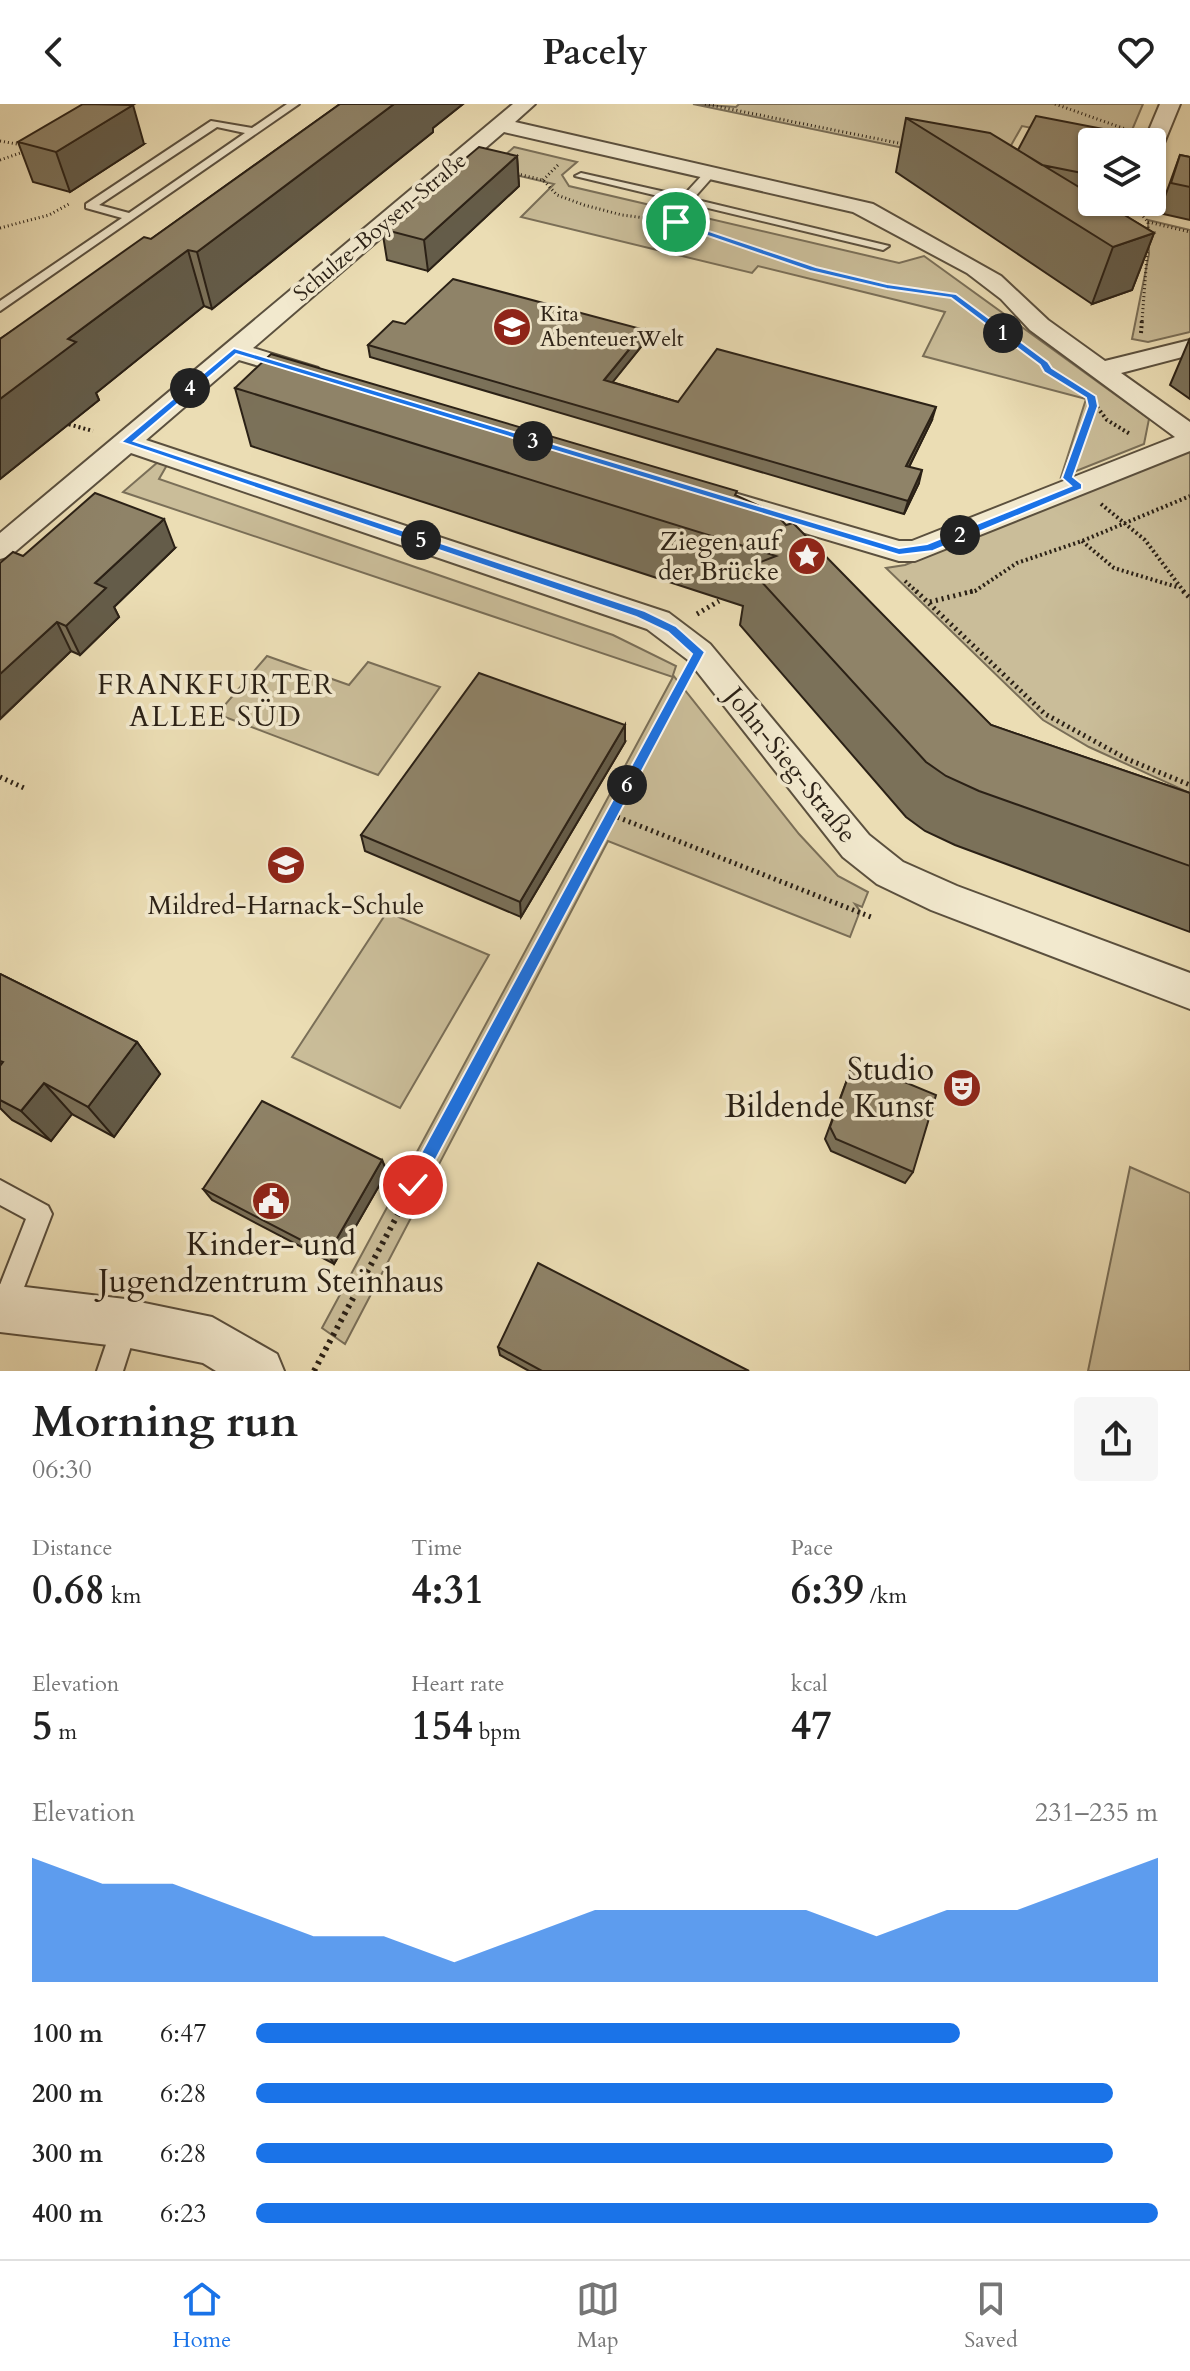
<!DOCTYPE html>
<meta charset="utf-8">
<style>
:root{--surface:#fff;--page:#f6f6f6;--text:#222;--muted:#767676;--line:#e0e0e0;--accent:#1a73e8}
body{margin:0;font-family:Cardo,serif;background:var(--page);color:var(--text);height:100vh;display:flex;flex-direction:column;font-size:30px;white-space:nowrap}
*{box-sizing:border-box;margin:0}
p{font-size:26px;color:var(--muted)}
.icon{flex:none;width:44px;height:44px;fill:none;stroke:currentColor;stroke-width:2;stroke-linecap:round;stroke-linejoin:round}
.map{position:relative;height:1267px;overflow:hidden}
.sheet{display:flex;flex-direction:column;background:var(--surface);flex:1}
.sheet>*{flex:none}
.tools{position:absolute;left:1078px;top:24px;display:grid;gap:16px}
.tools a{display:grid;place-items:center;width:88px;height:88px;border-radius:8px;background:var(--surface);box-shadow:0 2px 6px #0004;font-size:40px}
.pin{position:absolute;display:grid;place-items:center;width:68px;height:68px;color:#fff;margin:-34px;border:4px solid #fff;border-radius:50%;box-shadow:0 2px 8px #0007}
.km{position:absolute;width:40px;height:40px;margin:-20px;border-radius:50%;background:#222;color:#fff;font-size:22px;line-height:40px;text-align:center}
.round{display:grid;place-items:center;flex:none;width:84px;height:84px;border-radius:8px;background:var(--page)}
.headline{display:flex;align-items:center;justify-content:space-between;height:136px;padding:0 32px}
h1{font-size:44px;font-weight:600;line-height:60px}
.metrics{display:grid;grid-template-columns:repeat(3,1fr);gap:12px;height:136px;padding:8px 32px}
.metrics div{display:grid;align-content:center}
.metrics b{font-size:40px;font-weight:600}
.metrics small{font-size:22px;font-weight:400}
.metrics p{font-size:22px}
.chart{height:224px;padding:16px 32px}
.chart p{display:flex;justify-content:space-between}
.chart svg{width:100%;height:144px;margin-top:8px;fill:var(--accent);opacity:.7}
ul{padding:0 32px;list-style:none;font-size:26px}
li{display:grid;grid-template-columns:128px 96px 1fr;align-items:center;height:60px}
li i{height:20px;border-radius:10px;background:var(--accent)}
header{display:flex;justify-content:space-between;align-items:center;height:104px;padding:0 32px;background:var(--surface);font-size:36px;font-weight:600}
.tab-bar{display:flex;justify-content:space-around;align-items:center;height:112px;border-top:2px solid var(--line);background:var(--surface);font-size:22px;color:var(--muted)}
.tab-bar a{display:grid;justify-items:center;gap:4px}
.tab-bar .active{color:var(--accent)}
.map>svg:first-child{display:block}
</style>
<header><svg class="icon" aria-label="back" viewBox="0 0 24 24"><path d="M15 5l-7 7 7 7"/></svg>Pacely<svg class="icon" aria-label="heart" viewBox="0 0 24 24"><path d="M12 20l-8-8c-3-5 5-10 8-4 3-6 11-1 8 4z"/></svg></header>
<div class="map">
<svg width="1190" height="1267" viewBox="0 0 1190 1267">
<rect width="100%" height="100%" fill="#ebddb4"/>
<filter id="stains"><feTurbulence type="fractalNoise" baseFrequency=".0025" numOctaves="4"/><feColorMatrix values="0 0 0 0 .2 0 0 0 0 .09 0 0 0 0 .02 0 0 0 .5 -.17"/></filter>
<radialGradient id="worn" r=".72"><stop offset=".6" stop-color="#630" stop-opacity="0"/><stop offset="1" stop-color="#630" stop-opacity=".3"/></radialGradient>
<path fill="#cabd99" stroke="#7a6f58" stroke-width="2" d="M693,0L736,3L739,0H1143L1127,38H1104L1022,22L996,68L985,61Z
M514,43L577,58L562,71L569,82L899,159L924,152L1149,315L1144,340L1061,373L1086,295L923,252L945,208L758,162L752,169L521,113L554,80L490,65Z
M1148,116L1190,126V228L1148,238L1132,235L1149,150Z
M1186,347H1190V689L1089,643L1043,616L886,464L905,461Z
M158,358L167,361L159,375L613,531L676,562L673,571L799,730L838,772L868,788L862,803L855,800L860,807L850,833L608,737L345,1240L322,1224L673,573L123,388Z
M267,552L349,581L368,558L440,583L378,671L217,610Z
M387,808L489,851L400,1004L292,953Z
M1130,1063L1190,1089V1267H1088Z"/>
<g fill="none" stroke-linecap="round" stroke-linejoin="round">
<defs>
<path id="service" d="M287,0H299L0,207V197L122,114L86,104V100L211,17L252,24ZM217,23L245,29L129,109L99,101Z
M706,67L716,69L693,95L889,142L883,146L575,72L581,69L683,92Z
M0,1076L48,1102L52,1110L13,1212L4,1216L0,1214V1181L26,1115L0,1101Z
M125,1207L134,1211L138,1220L123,1267H97L116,1211Z"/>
<path id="minor" d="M513,0H535L515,18L873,100L1001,172L1048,216L1105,257L1190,236V251L1121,269L1190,318V347L915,457H899L721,404L717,397L721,390L731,388L899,437H912L1175,333L1030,226L1001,195L967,169L853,108L504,28L253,244L318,264L322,269L318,274L309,277L239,256L146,336L669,509L710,540L869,731L903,758L957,782L1190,869V905L931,806L877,780L843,753L688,556L647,525L131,349L10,452L0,455V429Z
M1160,0H1180L1162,44L1152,50V38H1144Z
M0,1180L125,1195L212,1213L277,1250L284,1267H216L203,1259L125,1243L0,1228Z"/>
</defs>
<use href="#service" stroke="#5b503e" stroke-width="4"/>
<use href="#minor" stroke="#5b503e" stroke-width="4"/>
<path stroke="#2b2116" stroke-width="3" stroke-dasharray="1 3" stroke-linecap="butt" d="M705,0L908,41
M1055,0L1131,27
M0,37L22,41
M0,56L26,47
M513,69L543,76L557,91L584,101L622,111L676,118L814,165L887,183L953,192L987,217
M543,76L559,60
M1115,98L1141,110
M1145,98L1141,110L1148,118V129
M1148,118L1190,128
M0,124L49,111L69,100
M1142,217L1148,139"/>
<path stroke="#2b2116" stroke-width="4" stroke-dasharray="2 3" stroke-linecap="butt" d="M984,215L1005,230
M1141,229L1142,215
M1091,295L1107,316L1130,330
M64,319L93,327
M1076,352L1093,302
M1101,400L1145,436L1185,489
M1082,437L1114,464L1177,483
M905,477L918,489
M965,489L975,487L1017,459L1082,437L1190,392"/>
<path stroke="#2b2116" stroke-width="5" stroke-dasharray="2 4" stroke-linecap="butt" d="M916,487L1045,610L1127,655L1190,681
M1183,487L1190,494
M930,498L973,487
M697,510L719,497
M0,673L24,684
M612,711L871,813
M546,834L683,577"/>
<path stroke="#2b2116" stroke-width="6" stroke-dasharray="3 5" stroke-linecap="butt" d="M314,1267L547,832"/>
<use href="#service" fill="#f2e9ce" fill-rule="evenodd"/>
<use href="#minor" fill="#f2e9ce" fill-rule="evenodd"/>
</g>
<path fill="#7b7159" stroke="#2b2116" stroke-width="2" d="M340,0H463L433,24V28L212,205L204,202L96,289L99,296L0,375V235L151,135Z
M906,14L1018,46L1092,38V88L1084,87L1154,129L1132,186L1092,200L896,68Z
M18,38L144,40L70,88L33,78Z
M1180,51L1190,53V116L1159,109Z
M517,52L519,82L428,167L387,156L382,125Z
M405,220L645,226V238L612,278L678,298L932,316L909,363L919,379L904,410L370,253L368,241Z
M1190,234V295L1170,281Z
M235,284L736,392L991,621L1190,689V828L955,741L925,727L906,713L740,521L743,502L251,342Z
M175,444L114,503L119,513L80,551L71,547L0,615V459L23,452Z
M625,638L521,813L365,747L361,731Z
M0,870L137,938L160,970L114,1033L72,1010L51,1037L12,1016L0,1004Z
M854,957L913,1068L905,1079L831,1047L825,1035Z
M382,1056L387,1068L334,1160L212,1096L203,1085Z
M498,1243L749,1267H529L500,1251Z"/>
<path fill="#645c49" stroke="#2b2116" stroke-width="2" d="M394,0H463L433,24V28L212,205L197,148Z
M133,1L144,40L70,88L56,48Z
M517,52L519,82L428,167L424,136Z
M1154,129L1132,186L1092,200L1113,143Z
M188,146L204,202L96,289L99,296L0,375V295L68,235Z
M645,226V238L604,289V276Z
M936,303L932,316L903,375L906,362Z
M922,366L919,379L904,410L908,397Z
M164,415L175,444L114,503L119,513L80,551L66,522L95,479Z
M57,518L71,547L0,615V570Z
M625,621V638L521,813L520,798Z
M137,938L160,970L114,1033L88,1003Z
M44,979L72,1010L51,1037L21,1007Z
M382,1056L387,1068L334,1160L328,1150Z"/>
<path fill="#8f8368" stroke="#2b2116" stroke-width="2" d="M83,0L133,1L56,48L18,38Z
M340,0H394L197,148L188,146L68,235L76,238L0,295V235L144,133L151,135Z
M1036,12L1129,30L1126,38H1092V71L1042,61L1018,46Z
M906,14L990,29L1092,91V98H1103L1154,129L1113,143Z
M479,43L517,52L424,136L382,125Z
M1180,51L1190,53V83L1171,79Z
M453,175L645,226L604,276L678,298L717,245L936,303L906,362L922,366L908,397L368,241L393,217L405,220Z
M271,250L737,387L735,391L775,409L786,421L793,419L991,621L1190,689V762L979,687L946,672L926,658L748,463L776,452L235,284Z
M95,389L164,415L95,479L106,484L66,522L57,518L0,570V459L13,448L23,452Z
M479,569L625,621L520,798L361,731Z
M0,870L137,938L88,1003L44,979L21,1007L0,996V962L3,958L0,957Z
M854,957L936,991L913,1068L836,1035L830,1023Z
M262,997L382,1056L328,1150L203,1085Z
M538,1159L749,1267H542L498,1243Z"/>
<path fill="#1a73e8" stroke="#fff" stroke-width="2" d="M676,116L816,163L887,180L956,190L1048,258L1052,264L1096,292L1098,302L1073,373L1082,380V385L933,447L899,451L236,250L134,337L645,507L676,522L705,548L419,1087L413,1090L407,1087L405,1081L407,1075L692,550L668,528L636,513L121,338L234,244L899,444L927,440L1071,382L1062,374L1088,302L1086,294L1044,268L1040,261L951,194L887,185L810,167L673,120Z"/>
<defs>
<symbol id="school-disc" viewBox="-11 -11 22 22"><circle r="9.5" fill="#8f2418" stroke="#f2e9ce"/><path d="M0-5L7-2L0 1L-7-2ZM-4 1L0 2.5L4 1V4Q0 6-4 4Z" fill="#fff"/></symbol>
<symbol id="sight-disc" viewBox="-11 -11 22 22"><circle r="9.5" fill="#8f2418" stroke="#f2e9ce"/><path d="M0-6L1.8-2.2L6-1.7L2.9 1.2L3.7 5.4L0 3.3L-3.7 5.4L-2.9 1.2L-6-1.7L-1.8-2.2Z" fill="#fff"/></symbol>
<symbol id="theatre-disc" viewBox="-11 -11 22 22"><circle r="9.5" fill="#8f2418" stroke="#f2e9ce"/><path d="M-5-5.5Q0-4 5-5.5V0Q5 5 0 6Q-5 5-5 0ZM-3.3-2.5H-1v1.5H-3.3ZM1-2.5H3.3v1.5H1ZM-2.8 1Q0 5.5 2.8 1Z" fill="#fff"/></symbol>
<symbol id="civic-disc" viewBox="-11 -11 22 22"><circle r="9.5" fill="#8f2418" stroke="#f2e9ce"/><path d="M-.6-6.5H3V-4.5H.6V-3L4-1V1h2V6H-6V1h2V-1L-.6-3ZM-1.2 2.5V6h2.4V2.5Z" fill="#fff"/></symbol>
</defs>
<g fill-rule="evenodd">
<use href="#school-disc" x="490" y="201" width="44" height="44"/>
<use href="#sight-disc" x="785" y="430" width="44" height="44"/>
<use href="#school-disc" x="264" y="739" width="44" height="44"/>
<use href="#theatre-disc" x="940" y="962" width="44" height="44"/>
<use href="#civic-disc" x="249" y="1075" width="44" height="44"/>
</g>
<g text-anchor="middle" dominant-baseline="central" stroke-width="7" stroke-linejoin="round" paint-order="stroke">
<g font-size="22" fill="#2b2116" stroke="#f2e9ce">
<text transform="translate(380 123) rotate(-40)">Schulze-Boysen-Straße</text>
</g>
<g font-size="22" fill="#2b2116" stroke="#f2e9ce" text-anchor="start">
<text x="540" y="210">Kita<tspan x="540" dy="25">AbenteuerWelt</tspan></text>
</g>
<g font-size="26" fill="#2b2116" stroke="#f2e9ce" text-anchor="end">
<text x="779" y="437">Ziegen auf<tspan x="779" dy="30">der Brücke</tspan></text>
<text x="286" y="801" text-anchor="middle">Mildred-Harnack-Schule</text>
</g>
<g font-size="26" fill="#2b2116" stroke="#f2e9ce">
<text transform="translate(791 661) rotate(51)">John-Sieg-Straße</text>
</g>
<g font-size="28" letter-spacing="2" fill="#2b2116" stroke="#f2e9ce">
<text x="216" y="581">FRANKFURTER<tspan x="216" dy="32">ALLEE SÜD</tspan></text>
</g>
<g font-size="32" fill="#2b2116" stroke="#f2e9ce" text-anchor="end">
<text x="934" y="966">Studio<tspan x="934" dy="37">Bildende Kunst</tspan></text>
<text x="271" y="1141" text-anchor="middle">Kinder- und<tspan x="271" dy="37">Jugendzentrum Steinhaus</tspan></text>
</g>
</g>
<rect width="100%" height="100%" filter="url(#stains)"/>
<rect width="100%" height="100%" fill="url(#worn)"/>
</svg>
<div class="tools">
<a><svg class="icon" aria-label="layers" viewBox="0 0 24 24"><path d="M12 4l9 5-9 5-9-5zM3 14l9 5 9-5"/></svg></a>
</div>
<div class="pin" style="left:676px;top:118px;background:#1e9e55"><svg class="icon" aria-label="arrive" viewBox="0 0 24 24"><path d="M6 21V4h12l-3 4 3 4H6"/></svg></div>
<div class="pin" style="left:413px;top:1081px;background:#d93025"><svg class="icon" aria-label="check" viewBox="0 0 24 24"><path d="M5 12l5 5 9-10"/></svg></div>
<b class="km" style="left:1003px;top:229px">1</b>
<b class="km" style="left:960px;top:431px">2</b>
<b class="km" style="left:533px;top:337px">3</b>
<b class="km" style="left:190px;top:284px">4</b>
<b class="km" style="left:421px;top:436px">5</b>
<b class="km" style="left:627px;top:681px">6</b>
</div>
<section class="sheet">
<div class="headline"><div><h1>Morning run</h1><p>06:30</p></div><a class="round"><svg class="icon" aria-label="share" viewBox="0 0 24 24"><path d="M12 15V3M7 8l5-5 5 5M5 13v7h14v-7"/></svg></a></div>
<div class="metrics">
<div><p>Distance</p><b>0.68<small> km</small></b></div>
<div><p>Time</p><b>4:31</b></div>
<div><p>Pace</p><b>6:39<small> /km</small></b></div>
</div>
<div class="metrics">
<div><p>Elevation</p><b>5<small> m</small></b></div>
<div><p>Heart rate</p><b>154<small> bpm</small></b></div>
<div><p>kcal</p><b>47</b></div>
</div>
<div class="chart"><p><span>Elevation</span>231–235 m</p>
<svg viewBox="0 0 160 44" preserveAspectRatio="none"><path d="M0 44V6L10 14L20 14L30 22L40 30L50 30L60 38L70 30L80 22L90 22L100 22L110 22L120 30L130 22L140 22L150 14L160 6V44z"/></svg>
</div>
<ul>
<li><b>100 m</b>6:47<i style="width:78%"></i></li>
<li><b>200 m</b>6:28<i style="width:95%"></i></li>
<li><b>300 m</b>6:28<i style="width:95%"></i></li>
<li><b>400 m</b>6:23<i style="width:100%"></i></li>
</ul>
</section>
<nav class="tab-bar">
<a class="active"><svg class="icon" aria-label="home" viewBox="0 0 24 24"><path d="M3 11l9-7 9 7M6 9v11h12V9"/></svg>Home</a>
<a><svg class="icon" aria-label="map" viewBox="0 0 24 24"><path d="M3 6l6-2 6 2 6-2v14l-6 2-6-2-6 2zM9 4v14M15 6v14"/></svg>Map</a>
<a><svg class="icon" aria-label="saved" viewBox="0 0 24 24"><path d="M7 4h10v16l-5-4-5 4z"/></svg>Saved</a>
</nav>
